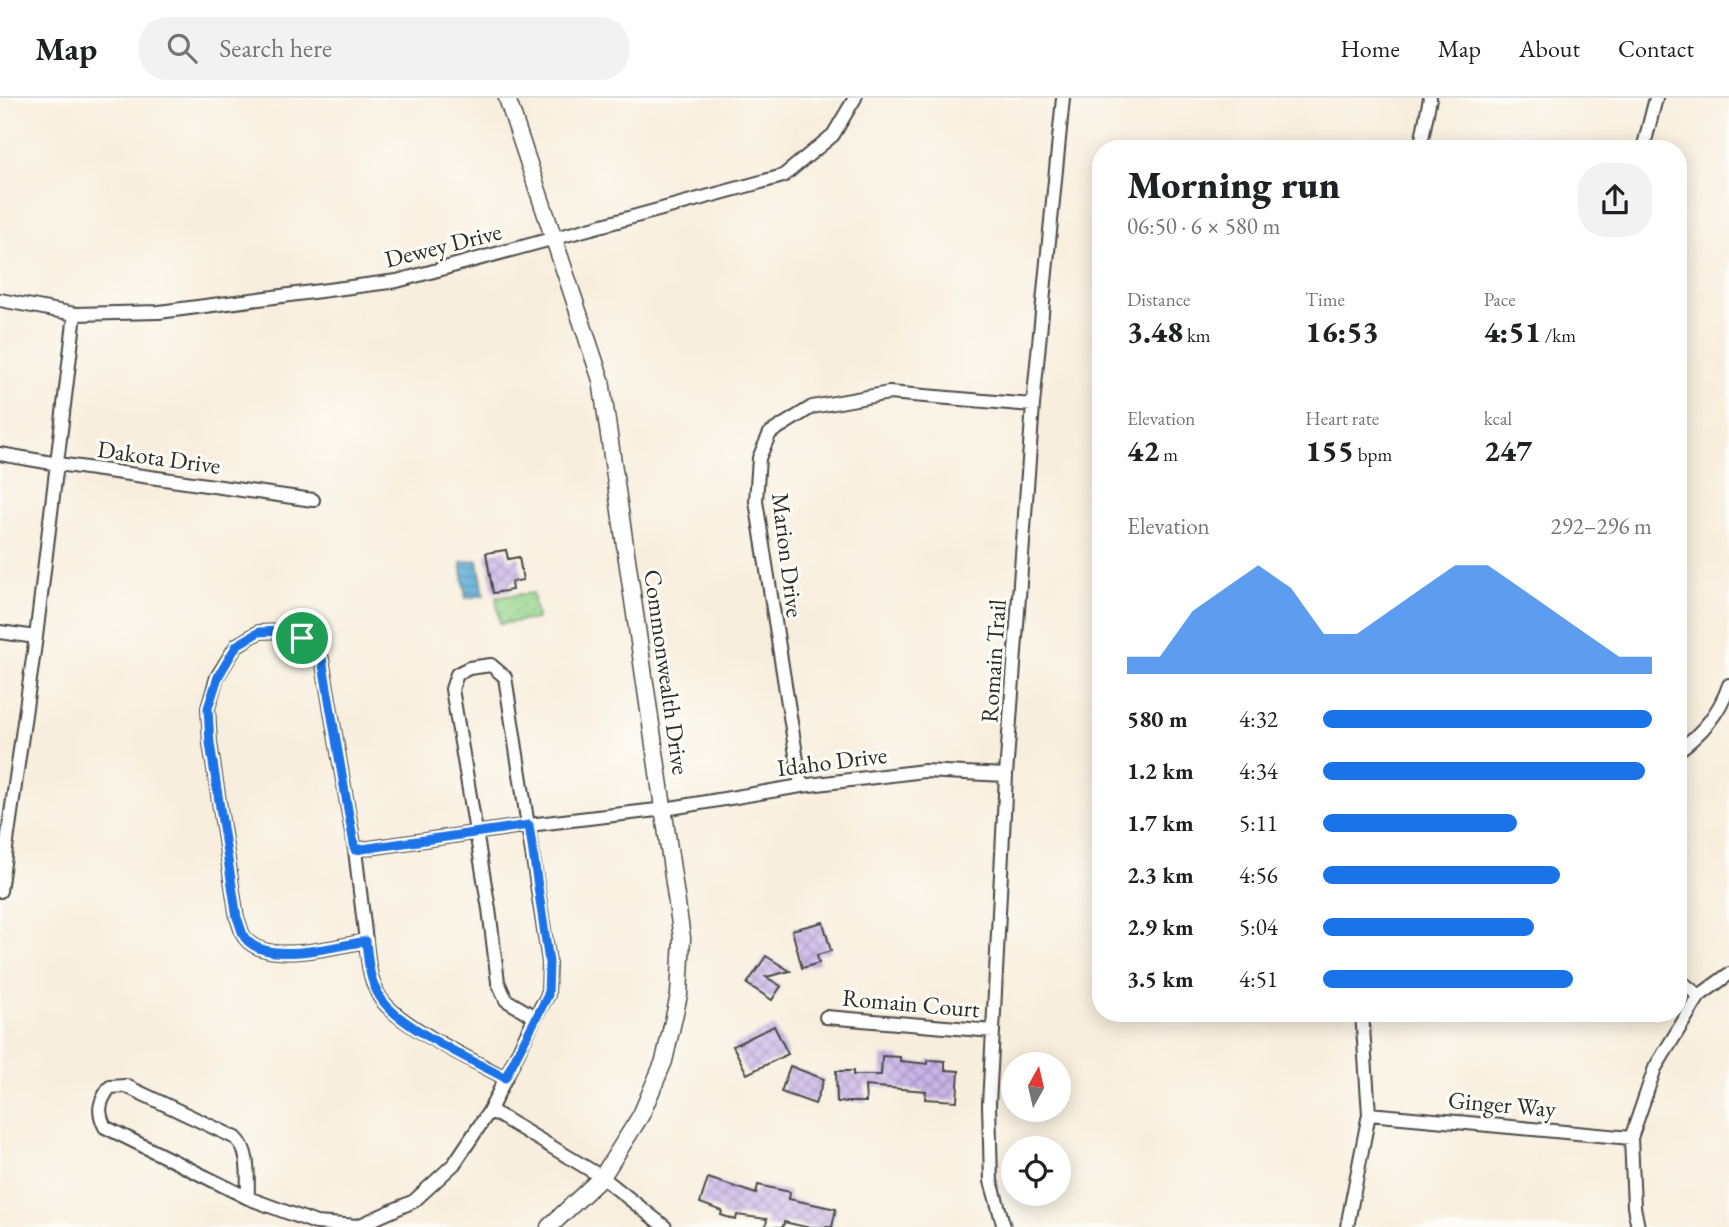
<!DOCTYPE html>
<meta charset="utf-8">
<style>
:root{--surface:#fff;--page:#f2f2f2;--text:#202124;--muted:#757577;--line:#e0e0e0;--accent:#1a73e8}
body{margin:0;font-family:"EB Garamond",serif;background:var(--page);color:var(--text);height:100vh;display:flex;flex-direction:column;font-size:26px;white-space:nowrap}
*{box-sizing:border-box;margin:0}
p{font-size:23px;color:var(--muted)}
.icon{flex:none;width:38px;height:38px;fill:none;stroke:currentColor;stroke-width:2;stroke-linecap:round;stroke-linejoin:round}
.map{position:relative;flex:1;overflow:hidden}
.sheet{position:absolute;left:1092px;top:42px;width:595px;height:882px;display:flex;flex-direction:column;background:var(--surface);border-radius:28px;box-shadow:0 4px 18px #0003}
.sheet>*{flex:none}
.needle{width:46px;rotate:8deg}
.fabs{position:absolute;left:1001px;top:954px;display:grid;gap:14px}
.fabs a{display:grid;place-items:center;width:70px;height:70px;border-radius:50%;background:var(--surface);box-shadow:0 4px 18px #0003;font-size:35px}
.pin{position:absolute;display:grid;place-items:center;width:60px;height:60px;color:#fff;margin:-30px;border:4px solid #fff;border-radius:50%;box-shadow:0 2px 7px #0007}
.round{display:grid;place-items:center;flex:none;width:74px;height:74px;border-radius:28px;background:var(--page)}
.overview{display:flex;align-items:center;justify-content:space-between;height:119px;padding:0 35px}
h1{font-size:38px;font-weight:800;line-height:52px}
.stats{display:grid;grid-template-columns:repeat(3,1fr);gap:10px;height:119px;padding:7px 35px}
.stats div{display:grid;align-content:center}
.stats b{font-size:30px;font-weight:800}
.stats small{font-size:19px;font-weight:400}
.stats p{font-size:19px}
.chart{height:196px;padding:14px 35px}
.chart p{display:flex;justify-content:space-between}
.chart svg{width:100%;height:126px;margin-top:7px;fill:var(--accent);opacity:.7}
ul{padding:0 35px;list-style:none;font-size:23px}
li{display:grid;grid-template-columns:112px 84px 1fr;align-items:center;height:52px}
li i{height:18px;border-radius:9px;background:var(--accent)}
header{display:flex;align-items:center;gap:42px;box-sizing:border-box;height:98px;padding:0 35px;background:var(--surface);border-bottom:2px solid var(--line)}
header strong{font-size:33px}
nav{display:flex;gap:38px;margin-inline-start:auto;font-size:24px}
.search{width:490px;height:63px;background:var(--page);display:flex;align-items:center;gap:18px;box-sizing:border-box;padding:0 24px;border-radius:28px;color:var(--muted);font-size:26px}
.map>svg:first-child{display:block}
</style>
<header>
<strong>Map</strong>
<div class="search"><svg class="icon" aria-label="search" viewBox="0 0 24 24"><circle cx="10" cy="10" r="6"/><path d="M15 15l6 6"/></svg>Search here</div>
<nav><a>Home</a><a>Map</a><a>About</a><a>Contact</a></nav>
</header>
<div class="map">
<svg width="1729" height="1129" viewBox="0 0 1729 1129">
<defs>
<pattern id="park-dots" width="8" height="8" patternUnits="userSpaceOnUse" patternTransform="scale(1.75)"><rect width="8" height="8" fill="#92d389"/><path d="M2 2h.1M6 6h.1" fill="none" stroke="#7eb576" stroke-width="1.8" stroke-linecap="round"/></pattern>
<pattern id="water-rules" width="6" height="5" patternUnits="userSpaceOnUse" patternTransform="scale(1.75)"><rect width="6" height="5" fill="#5dabd6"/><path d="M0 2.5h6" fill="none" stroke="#4d8bae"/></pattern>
<pattern id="building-cross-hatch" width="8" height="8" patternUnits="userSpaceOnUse" patternTransform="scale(1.75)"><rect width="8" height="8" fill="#cab5e8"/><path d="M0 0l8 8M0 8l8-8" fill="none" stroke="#a493bc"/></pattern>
</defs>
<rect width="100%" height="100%" fill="#fdfcf7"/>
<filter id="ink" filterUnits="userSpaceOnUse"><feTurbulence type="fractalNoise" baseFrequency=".0143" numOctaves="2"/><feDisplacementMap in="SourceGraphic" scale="14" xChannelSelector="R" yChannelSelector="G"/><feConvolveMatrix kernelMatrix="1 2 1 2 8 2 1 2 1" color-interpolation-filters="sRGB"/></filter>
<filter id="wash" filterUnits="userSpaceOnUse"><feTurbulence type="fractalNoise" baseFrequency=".00686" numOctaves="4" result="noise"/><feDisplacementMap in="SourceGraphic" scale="28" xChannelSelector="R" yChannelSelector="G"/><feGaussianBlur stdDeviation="1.57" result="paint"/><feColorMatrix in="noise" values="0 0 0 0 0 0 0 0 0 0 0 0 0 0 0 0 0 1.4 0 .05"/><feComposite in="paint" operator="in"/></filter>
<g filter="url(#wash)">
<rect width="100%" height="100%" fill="#f8eedd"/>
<path fill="url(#park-dots)" stroke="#5e7f5a" stroke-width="2" d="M533,495L537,521L500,526L496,499Z"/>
<path fill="url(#water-rules)" stroke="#446b80" stroke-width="2" d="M478,462L484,497L466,500L461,464Z"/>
<g id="blocks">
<path fill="url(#building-cross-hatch)" d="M506,452L508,461L519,459L523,482L511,484L512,492L493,495L486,455Z
M823,824L831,853L817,857L819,865L802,870L792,832Z
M766,858L790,873L766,879L781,888L772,902L747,886Z
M774,928L788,956L747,976L733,948Z
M882,958L900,959V963L928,966V962L945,963V972L959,973L957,1003L925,1001L926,993L865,988L866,1004H837L836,973H853V977H881Z
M790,968L824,981L815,1006L781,994Z
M708,1080L756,1096L758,1087L790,1094L789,1101L836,1111L832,1129H806L784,1124L783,1129H772L766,1128L767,1121L737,1117L736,1122L721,1117L722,1113L700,1105Z"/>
</g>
</g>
<g filter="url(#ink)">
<use href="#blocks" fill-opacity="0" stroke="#4a4846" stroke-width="2"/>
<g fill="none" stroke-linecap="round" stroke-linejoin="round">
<defs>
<path id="minor" d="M1420,51L1430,0
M1643,51L1656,0
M0,202L75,216L159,214L397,183L783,78L833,37L855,0
M0,356L58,366L313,402
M0,534L36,539
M1678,653C1702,635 1719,616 1729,587
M801,688L756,403L759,360L770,335L812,309L889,295L1033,307
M355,752L322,561L302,540L282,533L259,534L237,547L217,579L208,610L210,645L237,820C240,826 241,835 245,840C266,868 337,848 366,843L355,752L529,727L665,711L801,688L924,673L1006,677
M0,793L36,539L75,216
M366,843C368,862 369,879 378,896C392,925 475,963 505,980
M1678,881L1699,898
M826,919L993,933
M490,1012L602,1079L665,1129
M1369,1016L1631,1040
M248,1100C247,1081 251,1054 236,1040L126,988L110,989C99,1004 97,1013 105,1029L248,1100L316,1125L358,1128L414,1103L454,1066L490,1012L535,919L548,897L549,864L505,579L491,567L469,570L457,576L452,591L489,811L498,884L506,902L535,919
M1004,1129L991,1083L989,1006L993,933L1006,677L1033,307L1063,0
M1347,1129L1369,1016L1362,915
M1638,1129L1634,1109L1631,1040L1655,970L1699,898L1729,876"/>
<path id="tertiary" d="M507,0L601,282L682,840L679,897L664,963L641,1017L602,1079L549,1129"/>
</defs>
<use href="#minor" stroke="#4a4846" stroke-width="16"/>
<use href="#tertiary" stroke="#4a4846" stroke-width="19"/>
<use href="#minor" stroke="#fff" stroke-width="12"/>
<use href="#tertiary" stroke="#fff" stroke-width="16"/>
</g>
</g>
<g fill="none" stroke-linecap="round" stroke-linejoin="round" filter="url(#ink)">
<defs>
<path id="route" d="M282,533L302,540L322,561L355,752L529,727L549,864L548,897L505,980C474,963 397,928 380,899C369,882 368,862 366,843C337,848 266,868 245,840C241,835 240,825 237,820L210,645L208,610L218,579L237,547L259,534Z"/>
</defs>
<use href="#route" stroke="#fff" stroke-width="14"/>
<use href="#route" stroke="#1a73e8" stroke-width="9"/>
</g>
<g text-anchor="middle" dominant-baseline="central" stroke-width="6" stroke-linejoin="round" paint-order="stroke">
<g font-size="24" fill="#2b2b2b" stroke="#fdfcf7">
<text transform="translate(443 147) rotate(-14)">Dewey Drive</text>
<text transform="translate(159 359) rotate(8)">Dakota Drive</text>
<text transform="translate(788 457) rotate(83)">Marion Drive</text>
<text transform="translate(993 563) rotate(-86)">Romain Trail</text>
<text transform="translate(667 574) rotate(82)">Commonwealth Drive</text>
<text transform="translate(832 663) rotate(-7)">Idaho Drive</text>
<text transform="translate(911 905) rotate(5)">Romain Court</text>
<text transform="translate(1502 1006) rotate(5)">Ginger Way</text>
</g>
</g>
</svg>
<div class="fabs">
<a><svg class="needle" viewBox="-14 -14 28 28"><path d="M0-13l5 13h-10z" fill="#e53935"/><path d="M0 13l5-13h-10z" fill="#757577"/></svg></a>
<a><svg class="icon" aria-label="locate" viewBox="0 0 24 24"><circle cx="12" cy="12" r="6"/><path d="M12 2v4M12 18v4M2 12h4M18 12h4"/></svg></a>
</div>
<div class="pin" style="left:302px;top:540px;background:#1e9e55"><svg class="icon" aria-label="arrive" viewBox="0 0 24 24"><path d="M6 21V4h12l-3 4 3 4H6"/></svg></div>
<section class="sheet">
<div class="overview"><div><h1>Morning run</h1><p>06:50 · 6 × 580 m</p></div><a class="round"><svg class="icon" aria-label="share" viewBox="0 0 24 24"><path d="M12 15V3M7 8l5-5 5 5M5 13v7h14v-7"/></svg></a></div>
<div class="stats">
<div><p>Distance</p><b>3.48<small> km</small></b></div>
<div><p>Time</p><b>16:53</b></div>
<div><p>Pace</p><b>4:51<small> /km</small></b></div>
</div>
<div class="stats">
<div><p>Elevation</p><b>42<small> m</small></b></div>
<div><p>Heart rate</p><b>155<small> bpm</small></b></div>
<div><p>kcal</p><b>247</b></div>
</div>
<div class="chart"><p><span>Elevation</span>292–296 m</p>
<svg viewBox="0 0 160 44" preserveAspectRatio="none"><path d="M0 44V38L10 38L20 22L30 14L40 6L50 14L60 30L70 30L80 22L90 14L100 6L110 6L120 14L130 22L140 30L150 38L160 38V44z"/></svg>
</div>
<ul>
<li><b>580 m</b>4:32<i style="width:100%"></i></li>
<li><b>1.2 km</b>4:34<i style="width:98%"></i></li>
<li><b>1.7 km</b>5:11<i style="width:59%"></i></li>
<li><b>2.3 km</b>4:56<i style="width:72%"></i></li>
<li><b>2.9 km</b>5:04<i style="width:64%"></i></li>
<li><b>3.5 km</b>4:51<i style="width:76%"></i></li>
</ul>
</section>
</div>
